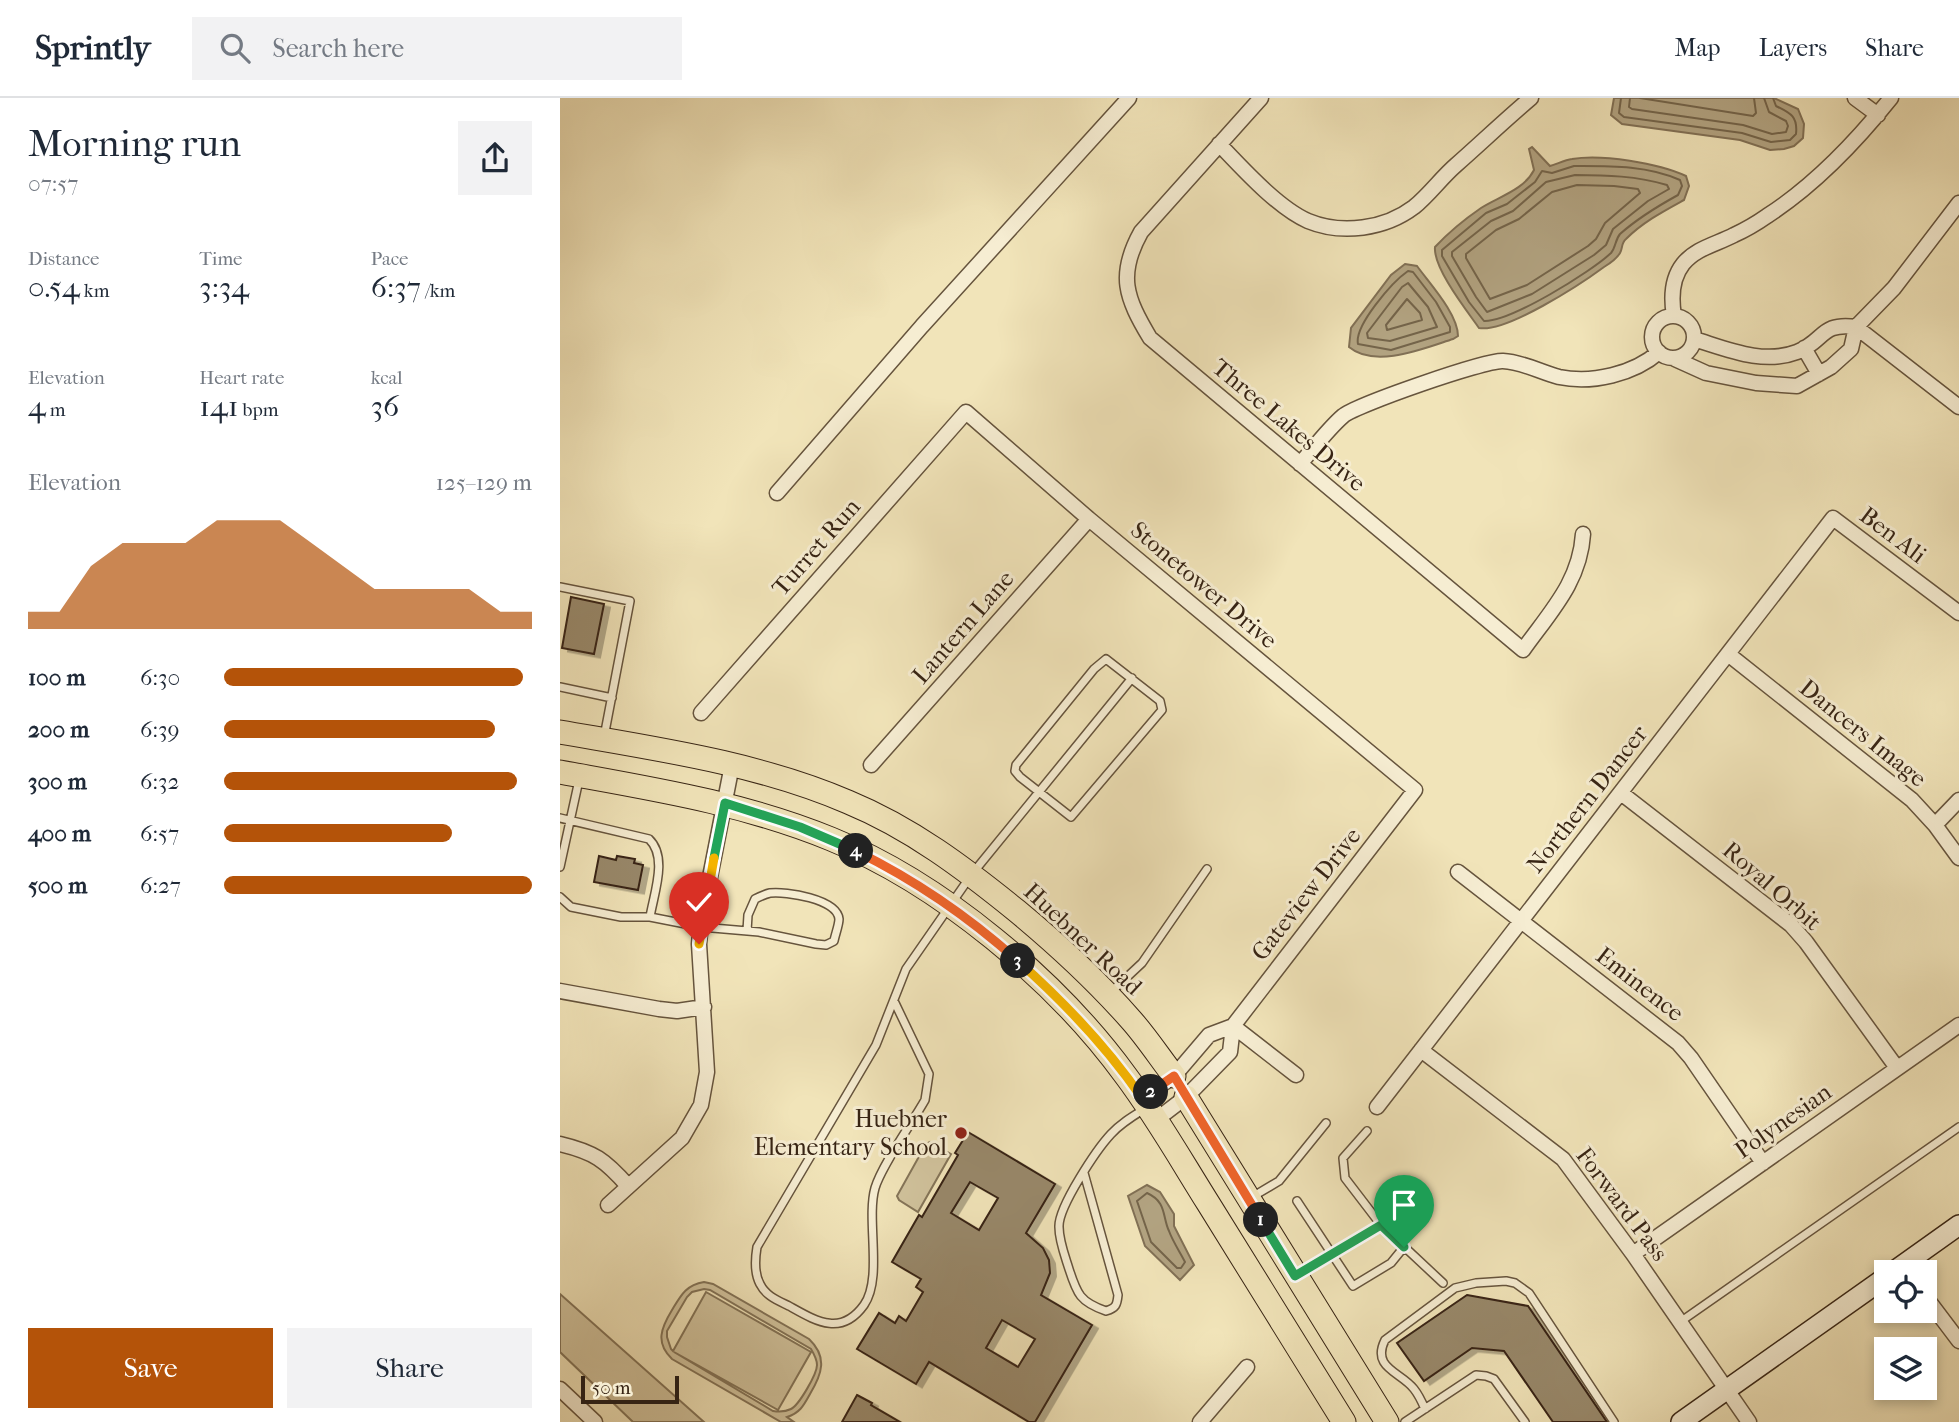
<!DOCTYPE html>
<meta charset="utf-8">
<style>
:root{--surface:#fff;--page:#f2f2f3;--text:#1f2937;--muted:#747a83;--line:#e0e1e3;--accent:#b45309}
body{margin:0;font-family:"IM FELL French Canon",serif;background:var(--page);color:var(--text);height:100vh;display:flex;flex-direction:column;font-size:26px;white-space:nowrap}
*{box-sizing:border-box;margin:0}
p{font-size:23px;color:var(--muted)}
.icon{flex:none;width:38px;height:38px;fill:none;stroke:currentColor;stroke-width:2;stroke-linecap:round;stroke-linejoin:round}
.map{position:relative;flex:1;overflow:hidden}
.details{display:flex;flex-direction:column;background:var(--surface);width:560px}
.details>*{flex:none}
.controls{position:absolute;left:1314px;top:1162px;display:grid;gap:14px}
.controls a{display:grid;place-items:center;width:63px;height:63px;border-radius:0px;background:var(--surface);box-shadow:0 4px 10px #0003;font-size:35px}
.scale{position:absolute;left:21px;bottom:18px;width:98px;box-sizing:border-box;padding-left:7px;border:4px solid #372414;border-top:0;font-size:19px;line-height:24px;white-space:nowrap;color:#372414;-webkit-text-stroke:5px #f6edd2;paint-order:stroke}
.pin{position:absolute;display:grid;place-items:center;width:60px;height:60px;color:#fff;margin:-72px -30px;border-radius:50% 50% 50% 0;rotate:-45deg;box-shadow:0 0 7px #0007}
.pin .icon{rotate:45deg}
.km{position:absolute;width:35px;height:35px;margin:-18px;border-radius:50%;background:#222;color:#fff;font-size:19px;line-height:35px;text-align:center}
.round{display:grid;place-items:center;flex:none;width:74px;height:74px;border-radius:0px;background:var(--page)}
.head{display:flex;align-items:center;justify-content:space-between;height:119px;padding:0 28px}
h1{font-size:38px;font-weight:600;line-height:52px}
.metrics{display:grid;grid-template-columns:repeat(3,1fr);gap:10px;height:119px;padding:7px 28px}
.metrics div{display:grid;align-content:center}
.metrics b{font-size:30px;font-weight:600}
.metrics small{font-size:19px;font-weight:400}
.metrics p{font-size:19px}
.chart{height:196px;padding:14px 28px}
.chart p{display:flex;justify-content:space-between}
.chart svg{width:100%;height:126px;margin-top:7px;fill:var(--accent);opacity:.7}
.action{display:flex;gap:14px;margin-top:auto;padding:14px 28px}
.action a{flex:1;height:80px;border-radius:0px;background:var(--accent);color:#fff;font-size:28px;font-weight:600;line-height:80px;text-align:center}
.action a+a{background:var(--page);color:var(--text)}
ul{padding:0 28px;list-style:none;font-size:23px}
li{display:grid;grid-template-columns:112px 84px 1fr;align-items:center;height:52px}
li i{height:18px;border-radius:9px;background:var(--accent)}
header{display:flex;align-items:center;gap:42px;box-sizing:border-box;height:98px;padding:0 35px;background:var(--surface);border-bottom:2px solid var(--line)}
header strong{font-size:33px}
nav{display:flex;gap:38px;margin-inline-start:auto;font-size:24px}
.search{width:490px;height:63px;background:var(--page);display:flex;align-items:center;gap:18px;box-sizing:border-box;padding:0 24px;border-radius:0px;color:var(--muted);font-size:26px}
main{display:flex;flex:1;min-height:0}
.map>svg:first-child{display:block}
</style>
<header>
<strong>Sprintly</strong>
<div class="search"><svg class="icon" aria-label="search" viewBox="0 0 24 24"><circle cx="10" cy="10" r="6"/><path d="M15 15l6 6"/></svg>Search here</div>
<nav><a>Map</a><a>Layers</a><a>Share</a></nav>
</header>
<main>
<section class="details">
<div class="head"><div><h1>Morning run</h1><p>07:57</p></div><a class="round"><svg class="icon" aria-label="share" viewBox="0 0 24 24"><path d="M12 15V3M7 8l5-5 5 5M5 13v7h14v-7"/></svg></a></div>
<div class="metrics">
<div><p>Distance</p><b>0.54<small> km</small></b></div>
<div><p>Time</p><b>3:34</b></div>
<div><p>Pace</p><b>6:37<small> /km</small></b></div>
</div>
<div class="metrics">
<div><p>Elevation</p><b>4<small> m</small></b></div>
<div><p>Heart rate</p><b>141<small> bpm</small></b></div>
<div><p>kcal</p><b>36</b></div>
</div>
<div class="chart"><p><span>Elevation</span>125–129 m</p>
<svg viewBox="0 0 160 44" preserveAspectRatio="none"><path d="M0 44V38L10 38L20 22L30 14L40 14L50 14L60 6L70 6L80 6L90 14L100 22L110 30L120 30L130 30L140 30L150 38L160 38V44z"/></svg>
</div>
<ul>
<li><b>100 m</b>6:30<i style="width:97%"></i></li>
<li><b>200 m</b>6:39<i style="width:88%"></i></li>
<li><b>300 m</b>6:32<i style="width:95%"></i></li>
<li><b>400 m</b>6:57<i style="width:74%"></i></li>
<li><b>500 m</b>6:27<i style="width:100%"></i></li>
</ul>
<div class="action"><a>Save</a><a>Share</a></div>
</section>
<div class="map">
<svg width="1399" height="1324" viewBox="0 0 1399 1324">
<defs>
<filter id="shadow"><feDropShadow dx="6" dy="3.5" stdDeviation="0" flood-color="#0004"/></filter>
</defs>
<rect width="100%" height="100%" fill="#f1e4b9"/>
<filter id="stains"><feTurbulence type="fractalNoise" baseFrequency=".00286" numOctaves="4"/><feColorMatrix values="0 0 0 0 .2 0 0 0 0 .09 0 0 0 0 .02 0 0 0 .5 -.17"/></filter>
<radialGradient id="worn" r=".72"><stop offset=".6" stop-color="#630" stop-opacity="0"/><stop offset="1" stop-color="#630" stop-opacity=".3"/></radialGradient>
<path fill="#d1c39d" stroke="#847458" stroke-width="2" fill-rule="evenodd" d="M370,1044L391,1056L358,1114L339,1102L337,1098L366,1046Z
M144,1184L153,1186L249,1241C268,1259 262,1276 250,1296C244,1307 240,1315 227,1319L234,1324H221L112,1261C95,1245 101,1230 112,1212C121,1197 126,1187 144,1184ZM144,1191L150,1192L251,1251C254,1256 257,1261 257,1267C257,1276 239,1307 231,1311C225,1314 219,1314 213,1313L114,1254L218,1312L251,1254L146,1194L113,1253L111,1251L107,1239V1233L127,1199L132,1194Z
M0,1196L144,1324H73L0,1254Z"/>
<path fill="#b2a381" stroke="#817055" stroke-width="2" d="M1054,0H1214L1238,11L1244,26L1243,40L1234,48L1224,51L1210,52L1180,42L1062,26L1051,17Z
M972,49L990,68C997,66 1005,62 1012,61C1042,56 1098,65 1126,78L1129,88L1124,102C1104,113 1083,124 1066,141C1061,145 1063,150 1060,155C1057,160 1049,166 1044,169C1021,186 946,235 919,230C907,213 873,170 875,149C888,135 905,121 921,110C938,99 964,92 974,72L969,51Z
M845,166L857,168C870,186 898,216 898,238L893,241C865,250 815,271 789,249L791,230L831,177Z
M587,1087L600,1094L614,1116V1128L634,1167L620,1182L585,1148L568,1098Z"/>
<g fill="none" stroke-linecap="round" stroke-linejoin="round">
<path stroke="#74644a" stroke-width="2" d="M1061,0L1059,15L1064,19L1182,35L1211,44L1230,42L1236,36C1238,18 1230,15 1216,8L1213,0
M1070,0L1069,9L1072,11L1183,27L1212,36L1226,34L1228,28L1226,23L1209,14L1204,0
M1080,0L1193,18L1196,15L1194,0
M1014,68C1049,68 1087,67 1120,82L1122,88L1118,97C1098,108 1078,120 1060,136C1055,142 1056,149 1051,155C1031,174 950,224 924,223L909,204L882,158V152L926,115L947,106L975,84L982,73L992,75Z
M1015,77C1046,77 1077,78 1107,87L1109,91L1088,103L1053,131L1046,147L1034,157L972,196L927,214L916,199L892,158V154L931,123L953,113L986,84Z
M1017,87L1054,88L1078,91L1080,95L1045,125L1036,141L1028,148L967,187L930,201L906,160V156L936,132L959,121L992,94Z
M848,173L853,174L876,204L890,229V234L831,252L798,246C794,228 832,184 848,173Z
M848,185L868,209L877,229L830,243L808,240L807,235L842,189Z
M847,201L860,215L862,222L827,232L826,227Z
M587,1095C607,1104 602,1118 609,1133C613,1144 620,1154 625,1164L621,1170H617L591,1144L577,1103Z"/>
</g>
<path fill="#98886a" stroke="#372414" stroke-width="2" fill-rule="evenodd" filter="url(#shadow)" d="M11,499L44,506L34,556L2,550Z
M39,758L56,762L57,758L75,761L74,765L83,767L78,792L34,784Z
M408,1034L495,1086L466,1135L483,1150L489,1162L490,1175L481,1197L532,1227L475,1324H469L369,1264L356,1286L297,1251L319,1215L335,1225L339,1218L346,1223L363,1194L356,1189L361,1181L332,1164L359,1117L362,1119L398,1057L395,1055ZM410,1084L438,1100L419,1132L391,1115ZM442,1222L475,1241L458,1269L426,1250Z
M907,1197L968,1208L1047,1324H993L944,1253L912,1250L864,1283L837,1245Z
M297,1297L312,1305L311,1307L340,1324H282Z"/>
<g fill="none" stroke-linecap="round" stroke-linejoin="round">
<defs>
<path id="lane" d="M0,489L70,503L44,639
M546,561L600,603L602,612L511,719L460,679L455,673L456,667L534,571Z
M0,589L52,600
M0,720L89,741C108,759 94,795 90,819
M0,769L19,682
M0,799L11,809L61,819H90L141,829L199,834L256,846L266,847L274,843C275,837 279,827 279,821C277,801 226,793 210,795C205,796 199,799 195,801L188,817L187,833
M551,894L582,865L647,771
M335,905L369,976L365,1002C352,1025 322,1067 315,1090C306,1122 323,1180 304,1207C281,1239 256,1223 229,1208C217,1202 206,1198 200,1186C194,1175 195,1161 197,1149L316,947L346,871L412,776L572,580
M524,1075L558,1197C557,1207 556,1210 546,1213C520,1204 517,1196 509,1171C505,1158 499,1143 499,1129C498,1109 537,1051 551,1036C561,1025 573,1018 586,1010
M692,1099L719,1083L766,1025
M737,1103L793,1188L831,1165L844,1149
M821,1127L883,1185
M739,1176L821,1127L785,1080L783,1060L807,1033
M1120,1224L1399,1029
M865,1311C862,1304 858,1296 854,1291C841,1274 811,1270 825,1242L895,1190L916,1185L946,1183L955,1185L969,1195L1054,1324
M845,1324L916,1277L926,1278L934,1281L965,1324"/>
<path id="street" d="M701,0L581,134C557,177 566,200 590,240L963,552C990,514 1020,484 1023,436
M1295,0L1318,17
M659,46C682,70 718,110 748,123C782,137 825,131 854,109C869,97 881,80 896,67C921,45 945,22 971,0
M1092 239a21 21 0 1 1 42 0a21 21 0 1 1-42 0Z
M1114,218C1111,200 1112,180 1123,166C1136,150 1157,146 1174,137C1185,132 1197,125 1207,118C1255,87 1295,45 1331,0
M1296,229L1334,190L1399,105
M1296,229L1399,309
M1134,241C1167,251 1203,267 1237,254C1265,243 1260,224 1296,229
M1244,250L1259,276
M1115,261L1146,275L1196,285L1237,288L1271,269L1291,251L1296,229
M740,366C754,350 767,332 783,318C796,307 925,262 943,263C963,264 980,274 999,279C1032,286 1074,276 1099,254
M217,395L362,228L569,0
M1168,556L1352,702L1375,727L1399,760
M141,615L406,314L529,421L855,692L673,928L670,954L626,999L596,1022
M311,667L529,421
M1061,695L1231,827L1246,844L1337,970
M1375,727L1399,702
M898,774L1118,945L1131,960L1203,1065
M0,893L99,911L117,913L144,909
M673,928L736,977
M861,952L1003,1061L1073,1156L1189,1324
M582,1000L614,978L649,937L673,928
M817,1009L1273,420L1399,515
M0,1046C34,1054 45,1062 68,1088
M48,1107L122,1040L141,1007L147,974L139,846L141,825L172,667
M1073,1156L1399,927
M1365,1198L1399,1243
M0,1291L35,1324
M640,1324L687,1269"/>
<path id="secondary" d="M1333,1174L1399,1127
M1121,1324L1326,1179"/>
<path id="primary" d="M0,634C97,651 197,665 288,704C351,730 404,770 457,813C498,847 537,883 572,923C587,940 600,960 614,978
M0,674C93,691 183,705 271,741C380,785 497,883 566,978C596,1018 621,1062 648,1105C693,1178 739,1251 784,1324
M626,999L827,1324"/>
</defs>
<use href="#lane" stroke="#66543d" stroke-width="10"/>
<use href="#street" stroke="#66543d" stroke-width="17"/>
<use href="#secondary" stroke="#372414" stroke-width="22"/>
<use href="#primary" stroke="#372414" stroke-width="25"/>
<use href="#lane" stroke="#f6edd2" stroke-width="7"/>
<use href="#street" stroke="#f6edd2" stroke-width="14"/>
<use href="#secondary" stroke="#f6edd2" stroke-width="19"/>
<use href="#primary" stroke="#f1e4b9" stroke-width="23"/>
</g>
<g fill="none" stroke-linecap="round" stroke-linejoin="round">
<defs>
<path id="split-1" d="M701,1122L735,1178L821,1127L844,1149"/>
<path id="split-2" d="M591,994L614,978L701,1122"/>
<path id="split-3" d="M458,863C504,904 547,949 582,1000L591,994"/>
<path id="split-4" d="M296,753C355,782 409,819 458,863"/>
<path id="split-5" d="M154,760L165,705L240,729L296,753"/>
<path id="split-6" d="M139,846L154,760"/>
</defs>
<use href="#split-1" stroke="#fff" stroke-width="14"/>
<use href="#split-2" stroke="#fff" stroke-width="14"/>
<use href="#split-3" stroke="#fff" stroke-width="14"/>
<use href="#split-4" stroke="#fff" stroke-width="14"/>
<use href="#split-5" stroke="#fff" stroke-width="14"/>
<use href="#split-6" stroke="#fff" stroke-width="14"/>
<use href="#split-1" stroke="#22a559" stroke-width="9"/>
<use href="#split-2" stroke="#f0652b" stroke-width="9"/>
<use href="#split-3" stroke="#f5b400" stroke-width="9"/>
<use href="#split-4" stroke="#f0652b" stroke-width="9"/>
<use href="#split-5" stroke="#22a559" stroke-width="9"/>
<use href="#split-6" stroke="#f5b400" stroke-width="9"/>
</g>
<circle fill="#8f2418" stroke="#f6edd2" stroke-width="2.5" cx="401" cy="1035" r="7"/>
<g text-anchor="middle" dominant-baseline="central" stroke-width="6" stroke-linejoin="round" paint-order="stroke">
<g font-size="24" fill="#372414" stroke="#f6edd2">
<text transform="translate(729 327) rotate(40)">Three Lakes Drive</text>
<text transform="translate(1333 437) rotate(37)">Ben Ali</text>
<text transform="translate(256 449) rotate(-49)">Turret Run</text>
<text transform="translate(644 487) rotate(40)">Stonetower Drive</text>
<text transform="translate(403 529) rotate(-49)">Lantern Lane</text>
<text transform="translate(1303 635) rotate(39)">Dancers Image</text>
<text transform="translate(1027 701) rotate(-52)">Northern Dancer</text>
<text transform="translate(1212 788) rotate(41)">Royal Orbit</text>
<text transform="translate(746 796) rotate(-52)">Gateview Drive</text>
<text transform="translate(523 841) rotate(43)">Huebner Road</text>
<text transform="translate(1080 886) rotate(38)">Eminence</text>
<text transform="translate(1223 1023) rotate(-35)">Polynesian</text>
<text transform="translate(1062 1106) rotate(53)">Forward Pass</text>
</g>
<g font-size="24" fill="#372414" stroke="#f6edd2" text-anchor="end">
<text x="387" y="1021">Huebner<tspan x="387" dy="28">Elementary School</tspan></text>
</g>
</g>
<rect width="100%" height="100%" filter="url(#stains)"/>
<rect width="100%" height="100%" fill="url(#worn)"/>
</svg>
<div class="controls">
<a><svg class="icon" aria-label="locate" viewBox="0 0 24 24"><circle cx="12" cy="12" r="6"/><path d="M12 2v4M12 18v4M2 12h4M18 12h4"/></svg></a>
<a><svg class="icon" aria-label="layers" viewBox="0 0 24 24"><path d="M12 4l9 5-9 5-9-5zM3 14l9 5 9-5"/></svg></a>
</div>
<div class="scale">50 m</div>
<div class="pin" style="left:844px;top:1149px;background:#1e9e55"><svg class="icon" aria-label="arrive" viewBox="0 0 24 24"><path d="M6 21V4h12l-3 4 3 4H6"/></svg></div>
<div class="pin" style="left:139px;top:846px;background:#d93025"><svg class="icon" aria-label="check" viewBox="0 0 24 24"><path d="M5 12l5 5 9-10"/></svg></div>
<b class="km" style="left:701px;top:1122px">1</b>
<b class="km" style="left:591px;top:994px">2</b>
<b class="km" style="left:458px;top:863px">3</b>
<b class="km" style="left:296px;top:753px">4</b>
</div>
</main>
